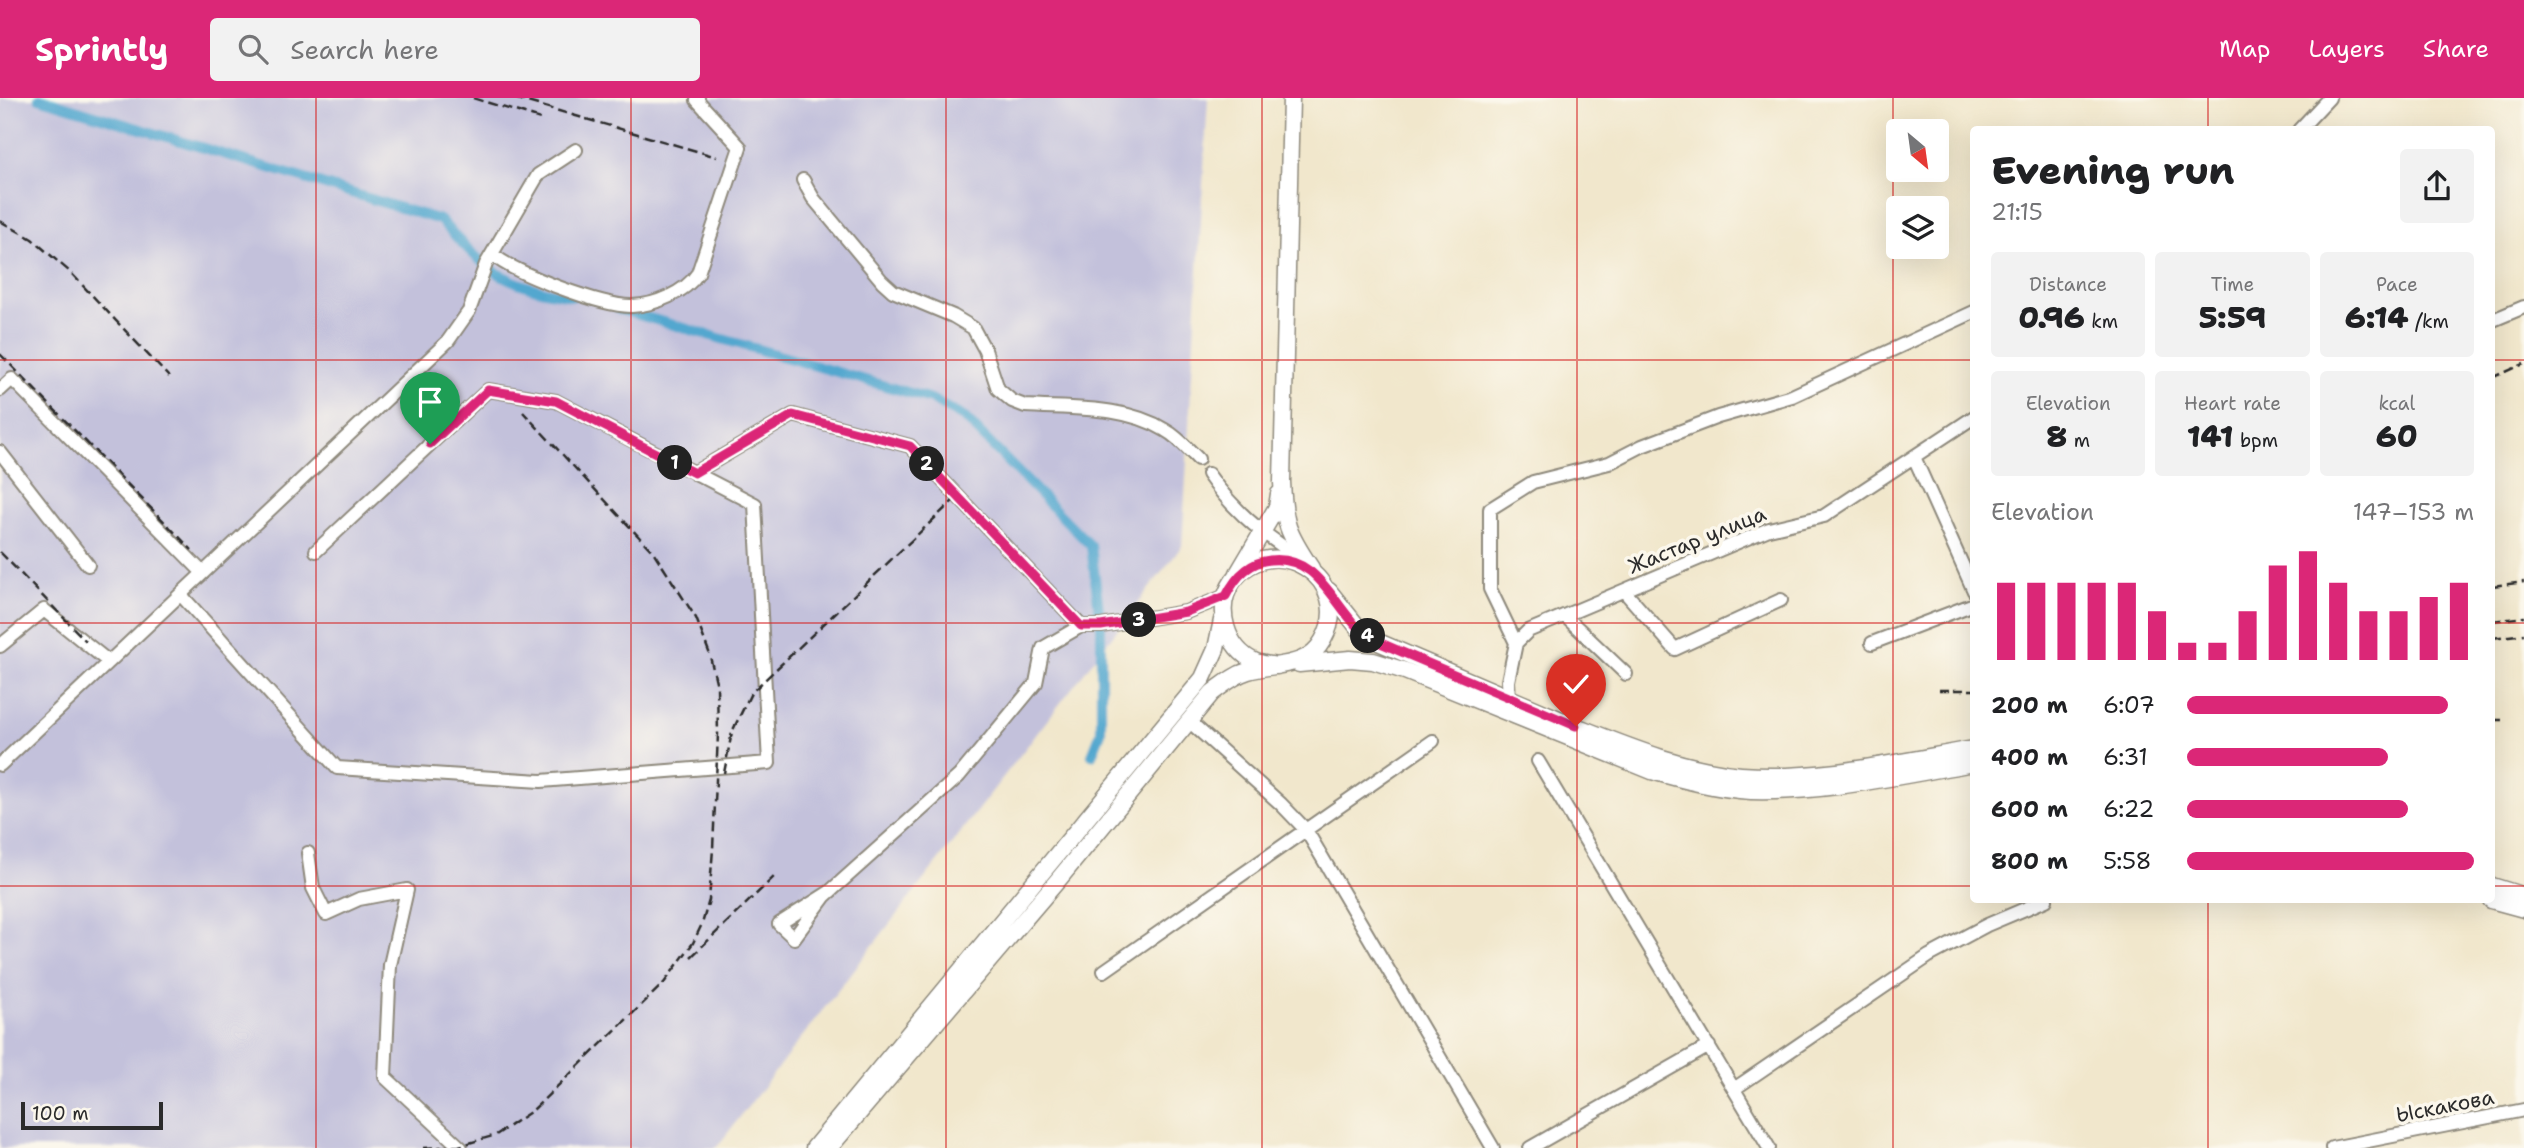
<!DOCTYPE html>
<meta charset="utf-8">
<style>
:root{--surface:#fff;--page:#f2f2f2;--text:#202124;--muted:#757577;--accent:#db2777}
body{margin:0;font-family:"Shantell Sans",sans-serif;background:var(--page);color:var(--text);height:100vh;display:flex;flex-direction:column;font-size:26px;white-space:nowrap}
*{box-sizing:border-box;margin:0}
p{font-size:23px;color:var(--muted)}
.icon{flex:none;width:38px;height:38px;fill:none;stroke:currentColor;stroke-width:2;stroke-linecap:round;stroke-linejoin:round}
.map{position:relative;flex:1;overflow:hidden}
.details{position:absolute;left:1970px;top:28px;width:525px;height:777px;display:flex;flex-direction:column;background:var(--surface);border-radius:7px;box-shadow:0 7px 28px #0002}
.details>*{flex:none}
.needle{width:46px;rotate:151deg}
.buttons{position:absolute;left:1886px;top:21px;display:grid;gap:14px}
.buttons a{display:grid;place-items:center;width:63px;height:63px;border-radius:7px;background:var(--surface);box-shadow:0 7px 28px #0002;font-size:35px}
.scale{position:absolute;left:21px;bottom:18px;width:142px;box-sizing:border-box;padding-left:7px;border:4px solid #2b2b2b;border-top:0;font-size:19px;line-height:24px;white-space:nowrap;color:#2b2b2b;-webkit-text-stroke:5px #fbf7ec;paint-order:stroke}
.pin{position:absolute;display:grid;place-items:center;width:60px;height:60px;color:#fff;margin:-72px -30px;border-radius:50% 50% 50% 0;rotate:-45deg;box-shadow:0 0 7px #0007}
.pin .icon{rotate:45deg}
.km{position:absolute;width:35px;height:35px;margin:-18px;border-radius:50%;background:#222;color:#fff;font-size:19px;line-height:35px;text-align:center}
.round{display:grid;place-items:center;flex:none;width:74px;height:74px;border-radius:7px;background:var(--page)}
.head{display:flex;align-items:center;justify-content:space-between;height:119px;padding:0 21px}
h1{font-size:38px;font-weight:800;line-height:52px}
.stats{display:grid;grid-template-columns:repeat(3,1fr);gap:10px;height:119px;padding:7px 21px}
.stats div{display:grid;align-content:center;border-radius:7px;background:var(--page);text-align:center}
.stats b{font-size:30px;font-weight:800}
.stats small{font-size:19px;font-weight:400}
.stats p{font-size:19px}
.chart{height:196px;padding:14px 21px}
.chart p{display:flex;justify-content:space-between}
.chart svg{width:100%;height:126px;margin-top:7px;stroke:var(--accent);stroke-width:6}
ul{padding:0 21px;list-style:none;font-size:23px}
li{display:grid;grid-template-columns:112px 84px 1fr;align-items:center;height:52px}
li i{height:18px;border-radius:9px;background:var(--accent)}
header{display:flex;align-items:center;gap:42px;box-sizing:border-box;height:98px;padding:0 35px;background:var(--accent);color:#fff}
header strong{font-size:33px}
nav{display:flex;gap:38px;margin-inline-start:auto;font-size:24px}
.search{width:490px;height:63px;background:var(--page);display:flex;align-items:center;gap:18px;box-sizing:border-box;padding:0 24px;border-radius:7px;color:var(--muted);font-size:26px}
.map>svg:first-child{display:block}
</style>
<header>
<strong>Sprintly</strong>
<div class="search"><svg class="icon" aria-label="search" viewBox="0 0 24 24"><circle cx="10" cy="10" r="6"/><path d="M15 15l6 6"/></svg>Search here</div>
<nav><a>Map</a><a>Layers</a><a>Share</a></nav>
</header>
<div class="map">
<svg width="2524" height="1050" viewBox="0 0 2524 1050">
<rect width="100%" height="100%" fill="#fbf7ec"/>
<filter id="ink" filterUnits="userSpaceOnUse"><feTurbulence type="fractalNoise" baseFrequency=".0143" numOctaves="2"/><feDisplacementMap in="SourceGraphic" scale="14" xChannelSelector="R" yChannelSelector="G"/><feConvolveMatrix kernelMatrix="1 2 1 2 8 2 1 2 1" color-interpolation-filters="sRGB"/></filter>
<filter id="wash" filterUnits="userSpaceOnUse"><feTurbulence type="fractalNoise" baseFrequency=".00686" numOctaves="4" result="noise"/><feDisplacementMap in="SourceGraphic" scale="28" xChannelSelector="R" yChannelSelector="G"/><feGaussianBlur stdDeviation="1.57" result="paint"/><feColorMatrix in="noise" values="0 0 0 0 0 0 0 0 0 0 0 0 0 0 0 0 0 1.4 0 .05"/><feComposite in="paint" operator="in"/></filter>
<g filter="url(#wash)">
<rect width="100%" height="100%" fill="#f1e7cc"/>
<path fill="#c3c1db" d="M0,0H1208L1182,448L716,1050H0Z"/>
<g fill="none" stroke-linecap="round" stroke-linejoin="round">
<path stroke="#53a7cf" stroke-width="10" d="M39,0L440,122C458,141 478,164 501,177C523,189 549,195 573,198
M618,211L931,301L965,320L1091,448L1101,528V634L1092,657"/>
</g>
</g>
<g filter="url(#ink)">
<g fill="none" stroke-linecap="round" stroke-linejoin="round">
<defs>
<path id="minor" d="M2299,32L2329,0
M803,82L813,100L882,183L893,193L953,218L973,230L985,252L998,291L1012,303L1025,308C1071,311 1125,307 1165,332C1178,339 1188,351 1198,361
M492,156C513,175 604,209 632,208C655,207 685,195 698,175L740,49L697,2L698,0
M2492,219L2493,222L2524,209
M0,292L12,281L203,475
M0,354L88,467
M1914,359L1974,493
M694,375L793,317L910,348L1081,528H1101L1186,514L1226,498
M1208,376C1223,398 1242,418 1264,435C1278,445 1291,453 1302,466
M1624,493L1675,551L1781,502
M181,497L337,670L541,683L769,665L755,406L556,303L488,292L316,453
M1565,518L1626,576
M1516,545L1490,491V411L1533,384L1609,365L1642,348L1718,319L1792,298L1974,214
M1872,545L1974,506
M0,548L44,512L109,564
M1509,600L1508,583L1516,545L1528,533L1769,431L1824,418L1974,319
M1189,623L1281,706L1306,732L1493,1050
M1538,663L1769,1050
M0,667L448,243L469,213L486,166L538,77L576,52
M308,755L313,790L326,816L359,801L407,792L390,867L385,979L461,1050
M831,793L779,826L794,840L825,798L959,678L1036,585L1043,550L1081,528
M1104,873L1433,643
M1734,991L1929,858L1987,827L2046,802
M1530,1050L1709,948
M2332,1050L2524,1012"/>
<path id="major" d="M1291,0L1282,384C1284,426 1287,434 1311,470
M1238,475L1277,409L1279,396
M1329,493L1360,532L1376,543C1440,570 1504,598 1568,625C1624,647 1680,671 1741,677C1819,683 1898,664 1974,651
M1299,566L1350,561L1373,563L1405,573L1652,673C1684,682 1718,691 1751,693C1826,695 1901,677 1974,665
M2492,788L2524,798
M2491,802L2524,811
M814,1050L1203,580L1216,551L1222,522
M829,1050L1058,782L1212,595C1223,587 1234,577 1248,573C1275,565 1307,571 1323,542C1357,482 1273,429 1233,483C1214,510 1226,551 1256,564C1262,566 1270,567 1277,568"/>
</defs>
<use href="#minor" stroke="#8e897c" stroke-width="16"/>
<use href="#major" stroke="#8e897c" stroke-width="19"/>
<use href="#minor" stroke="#fff" stroke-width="12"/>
<use href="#major" stroke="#fff" stroke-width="16"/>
<path stroke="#2b2b2b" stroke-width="2.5" stroke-dasharray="10 5" stroke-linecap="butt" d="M473,0L544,22
M514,0L717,59
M0,123L32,141L70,174L169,279
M0,256L192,452
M2492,280L2524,266
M0,454L86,543
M2492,488L2524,484
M2492,523L2524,519
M2492,540L2524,536
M1939,592H1974
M2492,622H2504
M724,675L732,634L751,595L956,400
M691,859L777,776
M423,1050L459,1048L496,1037L533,1012L664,885L693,845L702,826L709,802L713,751L718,636L717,588L709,554L696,520L654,455L523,314"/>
</g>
</g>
<g fill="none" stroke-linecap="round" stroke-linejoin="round" filter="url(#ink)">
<defs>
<path id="route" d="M430,346L488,292L556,303L694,375L793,317L910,348L1081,528H1101L1186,514L1226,498C1235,480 1248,464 1270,462C1316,457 1331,502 1359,531C1364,536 1371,539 1376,543L1576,628"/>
</defs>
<use href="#route" stroke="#fff" stroke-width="14"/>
<use href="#route" stroke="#db2777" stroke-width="9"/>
</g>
<path fill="none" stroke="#d62828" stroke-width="2" stroke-opacity="0.55" d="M316,0V1050M631,0V1050M946,0V1050M1262,0V1050M1577,0V1050M1893,0V1050M2208,0V32M0,262H1974M2492,262H2524M0,525H1974M2492,525H2524M0,788H1974M2492,788H2524M2208,802V1050"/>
<g text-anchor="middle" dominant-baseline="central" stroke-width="7" stroke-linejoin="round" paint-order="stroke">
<g font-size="21" fill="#2b2b2b" stroke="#fbf7ec">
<text transform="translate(1697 442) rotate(-22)">Жастар улица</text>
<text transform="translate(2445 1008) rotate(-11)">Ыскакова</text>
</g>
</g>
</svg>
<div class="buttons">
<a><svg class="needle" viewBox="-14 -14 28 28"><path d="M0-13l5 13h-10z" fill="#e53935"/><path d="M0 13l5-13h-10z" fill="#757577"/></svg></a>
<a><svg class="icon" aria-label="layers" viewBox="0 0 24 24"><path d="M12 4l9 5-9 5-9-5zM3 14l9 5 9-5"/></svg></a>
</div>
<div class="scale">100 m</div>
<div class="pin" style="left:430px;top:346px;background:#1e9e55"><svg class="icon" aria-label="arrive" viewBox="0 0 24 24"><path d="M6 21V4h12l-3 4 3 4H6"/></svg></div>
<div class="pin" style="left:1576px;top:628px;background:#d93025"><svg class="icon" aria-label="check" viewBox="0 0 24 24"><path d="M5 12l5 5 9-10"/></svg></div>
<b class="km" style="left:675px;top:365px">1</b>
<b class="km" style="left:927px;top:366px">2</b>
<b class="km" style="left:1139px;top:522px">3</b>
<b class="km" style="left:1368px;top:538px">4</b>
<section class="details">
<div class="head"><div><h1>Evening run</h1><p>21:15</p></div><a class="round"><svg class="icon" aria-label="share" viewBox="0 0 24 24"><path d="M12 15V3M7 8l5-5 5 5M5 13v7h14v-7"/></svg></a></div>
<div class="stats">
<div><p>Distance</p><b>0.96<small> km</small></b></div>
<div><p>Time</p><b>5:59</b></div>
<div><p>Pace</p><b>6:14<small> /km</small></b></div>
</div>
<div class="stats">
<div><p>Elevation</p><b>8<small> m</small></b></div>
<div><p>Heart rate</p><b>141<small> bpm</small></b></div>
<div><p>kcal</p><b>60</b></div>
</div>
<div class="chart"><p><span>Elevation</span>147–153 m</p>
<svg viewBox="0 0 160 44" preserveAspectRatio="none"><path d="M5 44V17M15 44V17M25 44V17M35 44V17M45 44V17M55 44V27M65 44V38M75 44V38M85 44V27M95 44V11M105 44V6M115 44V17M125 44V27M135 44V27M145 44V22M155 44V17"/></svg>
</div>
<ul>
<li><b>200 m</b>6:07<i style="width:91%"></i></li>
<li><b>400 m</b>6:31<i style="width:70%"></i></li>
<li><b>600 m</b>6:22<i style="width:77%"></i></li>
<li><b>800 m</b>5:58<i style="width:100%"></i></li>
</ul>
</section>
</div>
